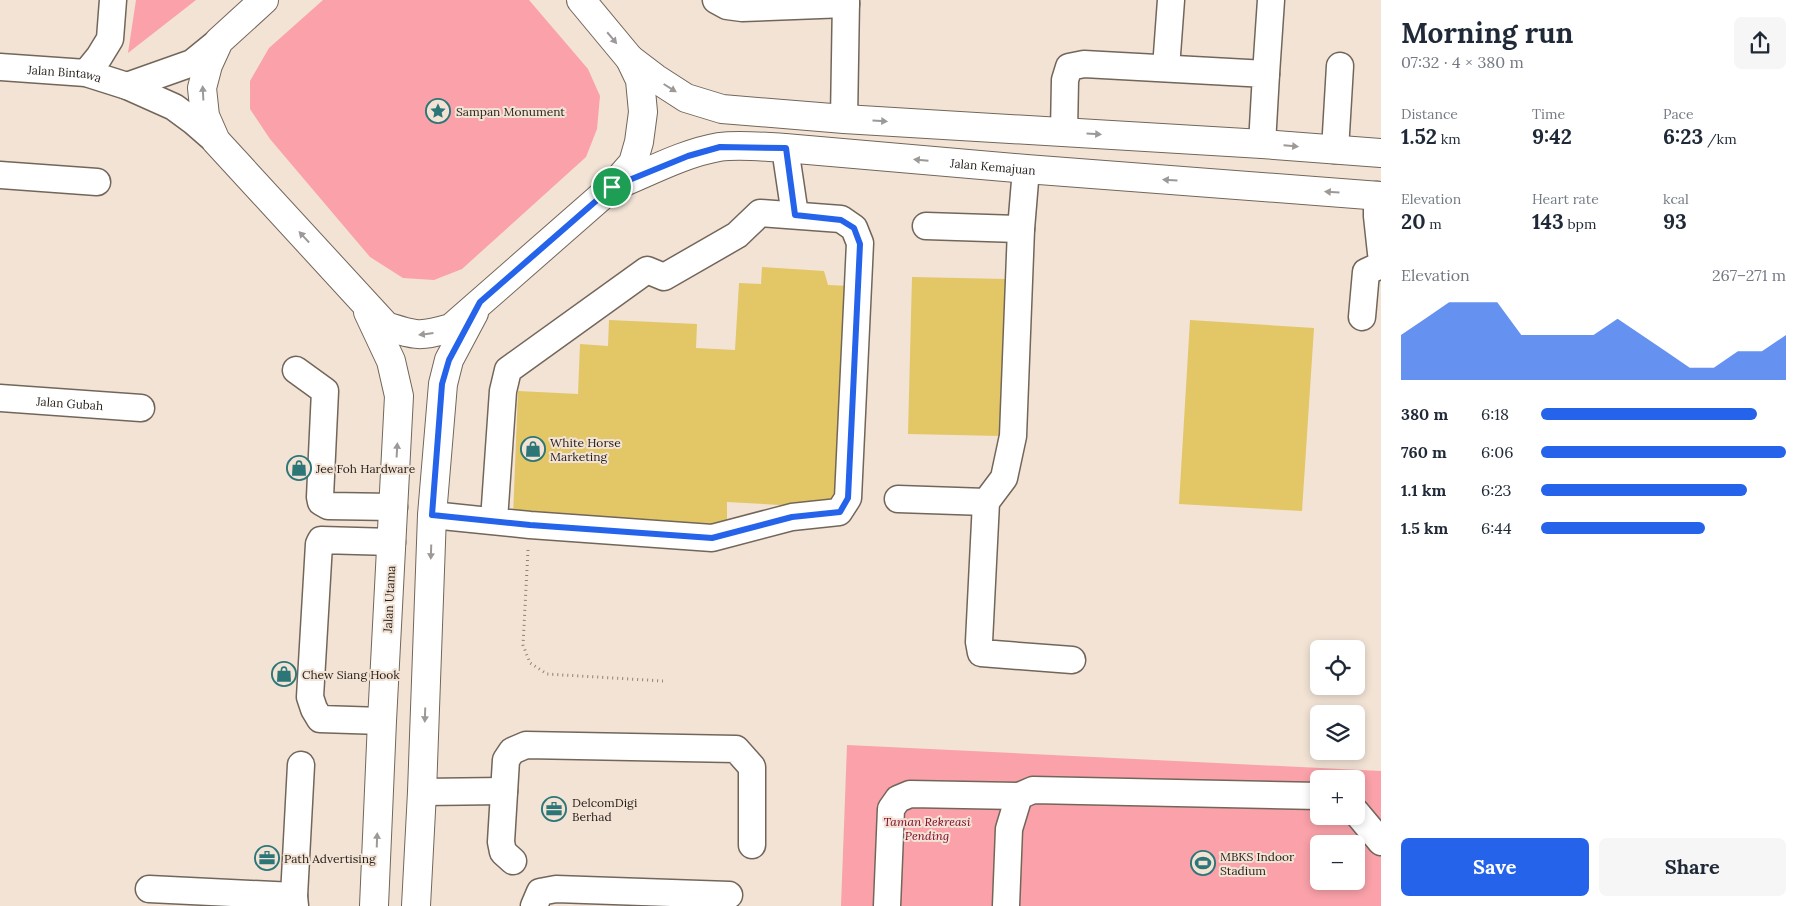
<!DOCTYPE html>
<meta charset="utf-8">
<style>
:root{--surface:#fff;--page:#f6f6f7;--text:#1f2937;--muted:#747a83;--accent:#2563eb}
body{margin:0;font-family:Lora,serif;background:var(--page);color:var(--text);height:100vh;display:flex;flex-direction:column;font-size:19px;white-space:nowrap}
*{box-sizing:border-box;margin:0}
p{font-size:16px;color:var(--muted)}
.icon{flex:none;width:28px;height:28px;fill:none;stroke:currentColor;stroke-width:2;stroke-linecap:round;stroke-linejoin:round}
.map{position:relative;flex:1;overflow:hidden}
.drawer{display:flex;flex-direction:column;background:var(--surface);width:425px}
.drawer>*{flex:none}
.buttons{position:absolute;left:1310px;top:640px;display:grid;gap:10px}
.buttons a{display:grid;place-items:center;width:55px;height:55px;border-radius:8px;background:var(--surface);box-shadow:0 2px 8px #0003;font-size:25px}
.pin{position:absolute;display:grid;place-items:center;width:42px;height:42px;color:#fff;margin:-21px;border:2px solid #fff;border-radius:50%;box-shadow:0 1px 5px #0007}
.round{display:grid;place-items:center;flex:none;width:52px;height:52px;border-radius:8px;background:var(--page)}
.head{display:flex;align-items:center;justify-content:space-between;height:85px;padding:0 20px}
h1{font-size:28px;font-weight:700;line-height:38px}
.stats{display:grid;grid-template-columns:repeat(3,1fr);gap:8px;height:85px;padding:5px 20px}
.stats div{display:grid;align-content:center}
.stats b{font-size:21px;font-weight:700}
.stats small{font-size:14px;font-weight:400}
.stats p{font-size:14px}
.chart{height:140px;padding:10px 20px}
.chart p{display:flex;justify-content:space-between}
.chart svg{width:100%;height:90px;margin-top:5px;fill:var(--accent);opacity:.7}
.button{display:flex;gap:10px;margin-top:auto;padding:10px 20px}
.button a{flex:1;height:58px;border-radius:8px;background:var(--accent);color:#fff;font-size:20px;font-weight:700;line-height:58px;text-align:center}
.button a+a{background:var(--page);color:var(--text)}
ul{padding:0 20px;list-style:none;font-size:16px}
li{display:grid;grid-template-columns:80px 60px 1fr;align-items:center;height:38px}
li i{height:12px;border-radius:6px;background:var(--accent)}
main{display:flex;flex:1;min-height:0}
.map>svg:first-child{display:block}
</style>
<main>
<div class="map">
<svg width="1381" height="906" viewBox="0 0 1381 906">
<rect width="100%" height="100%" fill="#f2e3d5"/>
<path fill="#faa1a9" fill-rule="evenodd" d="M136,0H196L128,53Z
M323,0H529L588,69L600,96L597,129L586,157L462,269L434,280L403,278L370,257L270,139L250,109V81L269,48Z
M847,745L1381,771V906H841ZM1319,779H1356V816H1319ZM1319,844H1356V881H1319Z"/>
<path fill="#e3c666" d="M762,267L824,271L828,285L850,286L837,508L727,502V526L513,516L518,391L578,394L580,344L608,346L609,320L697,324L696,348L735,350L739,283L761,284Z
M912,277L1006,279L1001,436L908,434Z
M1190,320L1314,328L1302,511L1179,504Z"/>
<g fill="none" stroke-linecap="round" stroke-linejoin="round">
<defs>
<g id="minor">
<path d="M716,0L727,6L742,8L846,4"/>
<path id="s1" d="M0,67L86,73L127,86L174,107L193,121L216,141"/>
<path d="M1166,68L1171,0"/>
<path d="M86,73L99,57L110,39L113,0"/>
<path d="M1266,74L1271,0"/>
<path d="M127,86L192,63L219,41"/>
<path d="M844,119L846,0"/>
<path d="M1064,132L1065,80L1069,67L1084,64L1266,74L1262,144"/>
<path d="M785,148L795,215"/>
<path d="M1335,150L1340,66"/>
<path d="M1026,169L1021,229L1013,436L1004,478L986,502L979,642L981,653L1072,660"/>
<path d="M0,175L97,182"/>
<path d="M1377,195V216L1381,253"/>
<path d="M926,226L1021,229"/>
<path d="M1362,317L1366,272L1381,265"/>
<path d="M296,370L325,391L320,497L321,502L328,506L394,507"/>
<path id="s2" d="M0,398L141,408"/>
<path d="M898,499L986,502"/>
<path d="M432,515L530,525L712,538L792,517L839,512L848,498L860,243L854,228L841,219L760,213L737,235L664,277L647,270L508,370L503,391L494,520"/>
<path d="M382,721L320,719L314,709L310,697L319,544L321,540L392,542"/>
<path d="M422,792L504,791"/>
<path d="M1356,812L1381,842"/>
<path d="M513,861L503,852L501,842L506,760L512,751L526,745L736,749L752,767V845"/>
<path d="M149,889L294,896"/>
<path d="M295,906L294,896L301,765"/>
<path d="M534,906L540,892L556,889L729,895"/>
<path d="M887,906L891,809L898,799L910,794L1019,796"/>
<path d="M1006,906L1009,829L1019,796L1033,790L1319,796"/>
</g>
<g id="major">
<path d="M264,0L219,41L208,65L202,88L205,116L216,141L386,326C416,336 420,337 451,328L612,187L633,163L639,142L643,112L640,80L630,59L581,0"/>
<path d="M630,59L655,78L686,98L722,109L844,119L1262,144L1381,153"/>
<path id="s3" d="M617,185C649,172 684,153 719,147C740,144 764,147 785,148L1026,169L1381,196"/>
<path d="M368,312L391,361L399,396L382,721L374,906"/>
<path d="M416,906L422,792L432,515L443,384L449,360L474,313"/>
</g>
</defs>
<use href="#minor" stroke="#72665a" stroke-width="29"/>
<use href="#major" stroke="#72665a" stroke-width="30"/>
<path stroke="#8d8279" stroke-width="3" stroke-dasharray="1 4" stroke-linecap="butt" d="M528,550L523,645L530,663L547,674L663,681"/>
<use href="#minor" stroke="#fff" stroke-width="26"/>
<use href="#major" stroke="#fff" stroke-width="28"/>
</g>
<defs><path id="oneway-solid" d="M-6-.8H1V-3.2L6.5 0L1 3.2V.8H-6Z" transform="scale(1.25)"/></defs>
<g fill="#9c9997">
<use href="#oneway-solid" transform="translate(612 38) rotate(50)"/>
<use href="#oneway-solid" transform="translate(670 88) rotate(32)"/>
<use href="#oneway-solid" transform="translate(203 93) rotate(-93)"/>
<use href="#oneway-solid" transform="translate(880 121) rotate(3)"/>
<use href="#oneway-solid" transform="translate(1094 134) rotate(3)"/>
<use href="#oneway-solid" transform="translate(1291 146) rotate(5)"/>
<use href="#oneway-solid" transform="translate(921 160) rotate(-175)"/>
<use href="#oneway-solid" transform="translate(1170 180) rotate(-176)"/>
<use href="#oneway-solid" transform="translate(1332 192) rotate(-176)"/>
<use href="#oneway-solid" transform="translate(304 237) rotate(-133)"/>
<use href="#oneway-solid" transform="translate(426 334) rotate(173)"/>
<use href="#oneway-solid" transform="translate(397 450) rotate(-87)"/>
<use href="#oneway-solid" transform="translate(431 552) rotate(92)"/>
<use href="#oneway-solid" transform="translate(425 715) rotate(92)"/>
<use href="#oneway-solid" transform="translate(377 840) rotate(-88)"/>
</g>
<g fill="none" stroke-linecap="round" stroke-linejoin="round">
<defs>
<path id="route" d="M720,147L786,148L795,215L841,220L854,228L860,244L848,498L840,512L792,517L712,538L530,525L432,515L442,384L449,360L480,302L612,187L688,156Z"/>
</defs>
<use href="#route" stroke="#fff" stroke-width="10"/>
<use href="#route" stroke="#2563eb" stroke-width="6"/>
</g>
<defs>
<symbol id="sight-ring" viewBox="-11 -11 22 22"><circle r="9.5" fill="#f2e3d5" stroke="#2c7678" stroke-width="1.5"/><path d="M0-6L1.8-2.2L6-1.7L2.9 1.2L3.7 5.4L0 3.3L-3.7 5.4L-2.9 1.2L-6-1.7L-1.8-2.2Z" fill="#2c7678"/></symbol>
<symbol id="shop-ring" viewBox="-11 -11 22 22"><circle r="9.5" fill="#f2e3d5" stroke="#2c7678" stroke-width="1.5"/><path d="M-5-2.5h2.3a2.7 3.5 0 0 1 5.4 0H5L5.5 6h-11ZM-1.5-2.5h3a1.5 2.3 0 0 0-3 0Z" fill="#2c7678"/></symbol>
<symbol id="office-ring" viewBox="-11 -11 22 22"><circle r="9.5" fill="#f2e3d5" stroke="#2c7678" stroke-width="1.5"/><path d="M-6-3h4V-5.5h4V-3h4V5H-6ZM-1-4.5V-3h2v-1.5ZM-6 0V1H6V0Z" fill="#2c7678"/></symbol>
<symbol id="stadium-ring" viewBox="-11 -11 22 22"><circle r="9.5" fill="#f2e3d5" stroke="#2c7678" stroke-width="1.5"/><path d="M0-5a6.5 5 0 1 0 0 10a6.5 5 0 1 0 0-10ZM-3.5-1.8h7v3.6h-7Z" fill="#2c7678"/></symbol>
</defs>
<g fill-rule="evenodd">
<use href="#sight-ring" x="424" y="97" width="28" height="28"/>
<use href="#shop-ring" x="519" y="435" width="28" height="28"/>
<use href="#shop-ring" x="285" y="454" width="28" height="28"/>
<use href="#shop-ring" x="270" y="660" width="28" height="28"/>
<use href="#office-ring" x="540" y="795" width="28" height="28"/>
<use href="#office-ring" x="253" y="844" width="28" height="28"/>
<use href="#stadium-ring" x="1189" y="849" width="28" height="28"/>
</g>
<g text-anchor="middle" dominant-baseline="central" stroke-width="4" stroke-linejoin="round" paint-order="stroke">
<g font-size="12" fill="#231d18" stroke="#f2e3d5">
<text stroke="none"><textPath href="#s1" startOffset="65">Jalan Bintawa</textPath></text>
<text stroke="none"><textPath href="#s3" startOffset="384">Jalan Kemajuan</textPath></text>
<text stroke="none"><textPath href="#s2" startOffset="70">Jalan Gubah</textPath></text>
<text transform="translate(389 599) rotate(-87)">Jalan Utama</text>
</g>
<g font-size="12" fill="#231d18" stroke="#f2e3d5" text-anchor="start">
<text x="456" y="111">Sampan Monument</text>
<text x="550" y="442">White Horse<tspan x="550" dy="14">Marketing</tspan></text>
<text x="316" y="468">Jee Foh Hardware</text>
<text x="302" y="674">Chew Siang Hook</text>
<text x="572" y="802">DelcomDigi<tspan x="572" dy="14">Berhad</tspan></text>
<text x="1220" y="856">MBKS Indoor<tspan x="1220" dy="14">Stadium</tspan></text>
<text x="284" y="858">Path Advertising</text>
</g>
<g font-size="12" font-style="italic" fill="#82082c" stroke="#f2e3d5">
<text x="927" y="821">Taman Rekreasi<tspan x="927" dy="14">Pending</tspan></text>
</g>
</g>
</svg>
<div class="buttons">
<a><svg class="icon" aria-label="locate" viewBox="0 0 24 24"><circle cx="12" cy="12" r="6"/><path d="M12 2v4M12 18v4M2 12h4M18 12h4"/></svg></a>
<a><svg class="icon" aria-label="layers" viewBox="0 0 24 24"><path d="M12 4l9 5-9 5-9-5zM3 14l9 5 9-5"/></svg></a>
<a>+</a>
<a>−</a>
</div>
<div class="pin" style="left:612px;top:187px;background:#1e9e55"><svg class="icon" aria-label="arrive" viewBox="0 0 24 24"><path d="M6 21V4h12l-3 4 3 4H6"/></svg></div>
</div>
<section class="drawer">
<div class="head"><div><h1>Morning run</h1><p>07:32 · 4 × 380 m</p></div><a class="round"><svg class="icon" aria-label="share" viewBox="0 0 24 24"><path d="M12 15V3M7 8l5-5 5 5M5 13v7h14v-7"/></svg></a></div>
<div class="stats">
<div><p>Distance</p><b>1.52<small> km</small></b></div>
<div><p>Time</p><b>9:42</b></div>
<div><p>Pace</p><b>6:23<small> /km</small></b></div>
</div>
<div class="stats">
<div><p>Elevation</p><b>20<small> m</small></b></div>
<div><p>Heart rate</p><b>143<small> bpm</small></b></div>
<div><p>kcal</p><b>93</b></div>
</div>
<div class="chart"><p><span>Elevation</span>267–271 m</p>
<svg viewBox="0 0 160 44" preserveAspectRatio="none"><path d="M0 44V22L10 14L20 6L30 6L40 6L50 22L60 22L70 22L80 22L90 14L100 22L110 30L120 38L130 38L140 30L150 30L160 22V44z"/></svg>
</div>
<ul>
<li><b>380 m</b>6:18<i style="width:88%"></i></li>
<li><b>760 m</b>6:06<i style="width:100%"></i></li>
<li><b>1.1 km</b>6:23<i style="width:84%"></i></li>
<li><b>1.5 km</b>6:44<i style="width:67%"></i></li>
</ul>
<div class="button"><a>Save</a><a>Share</a></div>
</section>
</main>
